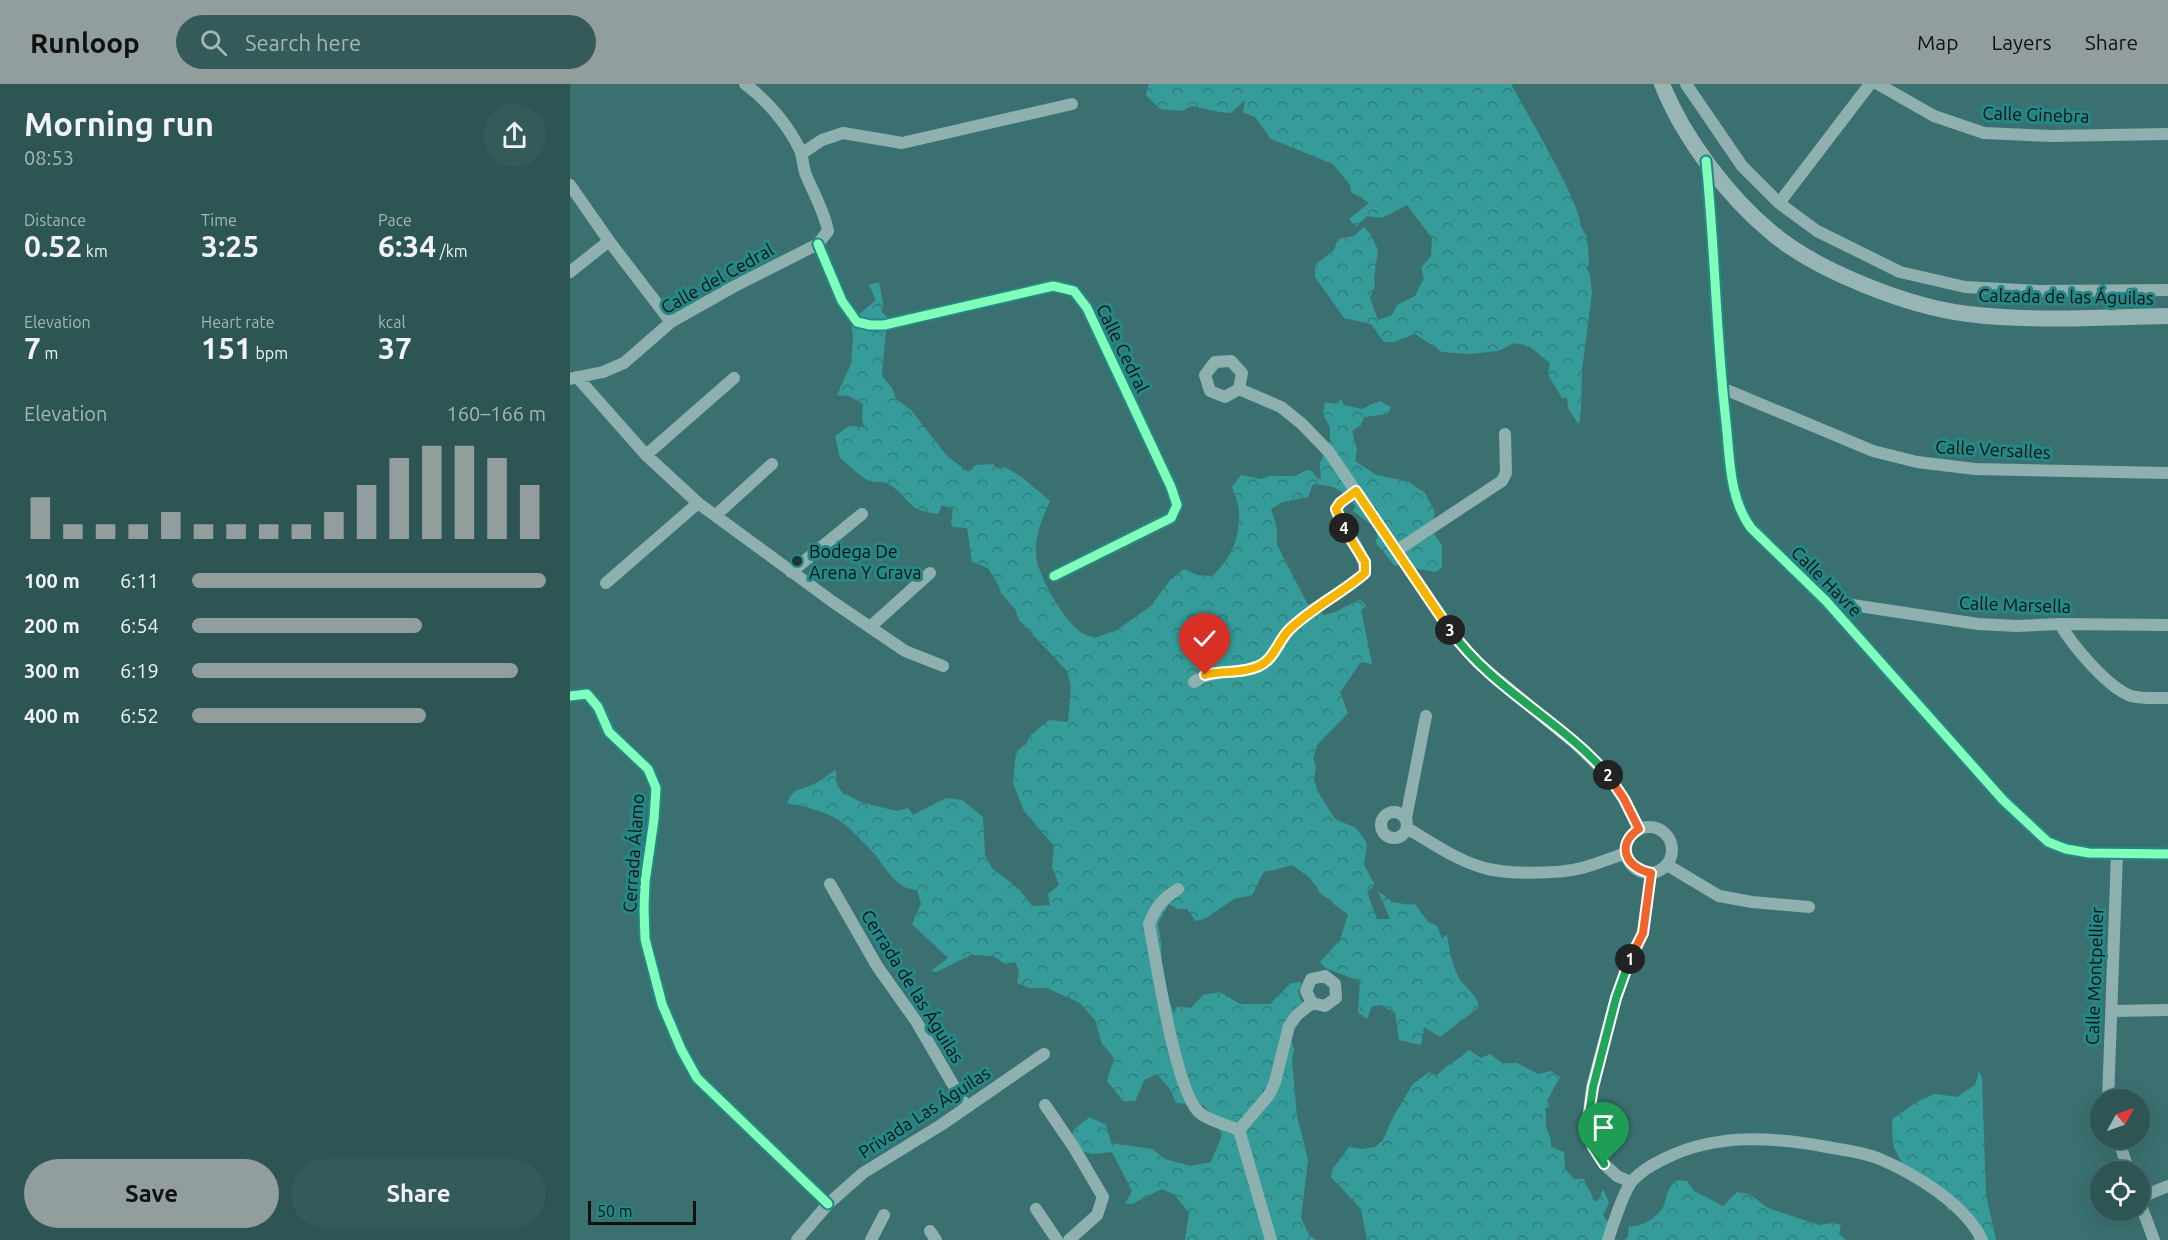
<!DOCTYPE html>
<meta charset="utf-8">
<style>
:root{--surface:#2c5554;--page:#345b5a;--text:#f1f3f6;--muted:#a6b7b8;--line:#486b6b;--accent:#929d9e}
body{margin:0;font-family:Ubuntu,sans-serif;background:var(--page);color:var(--text);height:100vh;display:flex;flex-direction:column;font-size:22px;white-space:nowrap}
*{box-sizing:border-box;margin:0}
p{font-size:20px;color:var(--muted)}
.icon{flex:none;width:33px;height:33px;fill:none;stroke:currentColor;stroke-width:2;stroke-linecap:round;stroke-linejoin:round}
.map{position:relative;flex:1;overflow:hidden}
.sheet{display:flex;flex-direction:column;background:var(--surface);width:570px}
.sheet>*{flex:none}
.needle{width:39px;rotate:50deg}
.buttons{position:absolute;left:1520px;top:1005px;display:grid;gap:12px}
.buttons a{display:grid;place-items:center;width:60px;height:60px;border-radius:50%;background:var(--surface);box-shadow:0 6px 24px #0002,0 0 0 2px var(--line);font-size:30px}
.scale{position:absolute;left:18px;bottom:15px;width:108px;box-sizing:border-box;padding-left:6px;border:3px solid #111;border-top:0;font-size:16px;line-height:21px;white-space:nowrap;color:#111;-webkit-text-stroke:4px #238886;paint-order:stroke}
.pin{position:absolute;display:grid;place-items:center;width:51px;height:51px;color:#fff;margin:-62px -26px;border-radius:50% 50% 50% 0;rotate:-45deg;box-shadow:0 0 6px #0007}
.pin .icon{rotate:45deg}
.km{position:absolute;width:30px;height:30px;margin:-15px;border-radius:50%;background:#222;color:#fff;font-size:16px;line-height:30px;text-align:center}
.round{display:grid;place-items:center;flex:none;width:63px;height:63px;border-radius:32px;background:var(--page)}
.overview{display:flex;align-items:center;justify-content:space-between;height:102px;padding:0 24px}
h1{font-size:33px;font-weight:600;line-height:45px}
.figures{display:grid;grid-template-columns:repeat(3,1fr);gap:9px;height:102px;padding:6px 24px}
.figures div{display:grid;align-content:center}
.figures b{font-size:30px;font-weight:600}
.figures small{font-size:16px;font-weight:400}
.figures p{font-size:16px}
.chart{height:168px;padding:12px 24px}
.chart p{display:flex;justify-content:space-between}
.chart svg{width:100%;height:108px;margin-top:6px;stroke:var(--accent);stroke-width:6}
.button{display:flex;gap:12px;margin-top:auto;padding:12px 24px}
.button a{flex:1;height:69px;border-radius:36px;background:var(--accent);color:#111;font-size:24px;font-weight:600;line-height:69px;text-align:center}
.button a+a{background:var(--page);color:var(--text)}
ul{padding:0 24px;list-style:none;font-size:20px}
li{display:grid;grid-template-columns:96px 72px 1fr;align-items:center;height:45px}
li i{height:15px;border-radius:8px;background:var(--accent)}
header{display:flex;align-items:center;gap:36px;box-sizing:border-box;height:84px;padding:0 30px;background:var(--accent);color:#111}
header strong{font-size:28px}
nav{display:flex;gap:33px;margin-inline-start:auto;font-size:21px}
.search{width:420px;height:54px;background:var(--page);display:flex;align-items:center;gap:15px;box-sizing:border-box;padding:0 21px;border-radius:33px;color:var(--muted);font-size:22px}
main{display:flex;flex:1;min-height:0}
.map>svg:first-child{display:block}
</style>
<header>
<strong>Runloop</strong>
<div class="search"><svg class="icon" aria-label="search" viewBox="0 0 24 24"><circle cx="10" cy="10" r="6"/><path d="M15 15l6 6"/></svg>Search here</div>
<nav><a>Map</a><a>Layers</a><a>Share</a></nav>
</header>
<main>
<section class="sheet">
<div class="overview"><div><h1>Morning run</h1><p>08:53</p></div><a class="round"><svg class="icon" aria-label="share" viewBox="0 0 24 24"><path d="M12 15V3M7 8l5-5 5 5M5 13v7h14v-7"/></svg></a></div>
<div class="figures">
<div><p>Distance</p><b>0.52<small> km</small></b></div>
<div><p>Time</p><b>3:25</b></div>
<div><p>Pace</p><b>6:34<small> /km</small></b></div>
</div>
<div class="figures">
<div><p>Elevation</p><b>7<small> m</small></b></div>
<div><p>Heart rate</p><b>151<small> bpm</small></b></div>
<div><p>kcal</p><b>37</b></div>
</div>
<div class="chart"><p><span>Elevation</span>160–166 m</p>
<svg viewBox="0 0 160 44" preserveAspectRatio="none"><path d="M5 44V27M15 44V38M25 44V38M35 44V38M45 44V33M55 44V38M65 44V38M75 44V38M85 44V38M95 44V33M105 44V22M115 44V11M125 44V6M135 44V6M145 44V11M155 44V22"/></svg>
</div>
<ul>
<li><b>100 m</b>6:11<i style="width:100%"></i></li>
<li><b>200 m</b>6:54<i style="width:65%"></i></li>
<li><b>300 m</b>6:19<i style="width:92%"></i></li>
<li><b>400 m</b>6:52<i style="width:66%"></i></li>
</ul>
<div class="button"><a>Save</a><a>Share</a></div>
</section>
<div class="map">
<svg width="1598" height="1156" viewBox="0 0 1598 1156">
<defs>
<pattern id="forest-crowns" width="20" height="18" patternUnits="userSpaceOnUse" patternTransform="scale(1.5)"><rect width="20" height="18" fill="#369c9a"/><path d="M2 6a3 3 0 1 1 6 0M12 15a3 3 0 1 1 6 0" fill="none" stroke="#2c7e7c"/></pattern>
</defs>
<rect width="100%" height="100%" fill="#3a7170"/>
<path fill="url(#forest-crowns)" d="M579,0H941C952,21 1014,125 1010,141L1017,153L1019,178L1017,185L1020,191L1022,209L1012,286L1011,325L1009,341L998,324L997,314H992L978,291L980,279L960,263L944,259L928,267L900,270L872,268L845,250L824,258H814L801,240L774,234L745,193V181L764,166L768,155L784,152L794,143L801,151L808,166L804,194L805,202L800,214L808,236L822,231L827,221L845,212L854,194L851,184L861,172L862,154L837,121L812,134L797,132L786,143L779,135L799,119L781,108L780,101L763,80L701,55L685,33L673,28L675,16L661,29L649,28L622,22L612,27L590,25L576,11Z
M309,198L313,219L312,228L317,233L312,292L322,304L326,315L341,326L377,372L398,388L406,381L423,380L428,385L435,383L453,394L480,417C472,435 465,450 466,470C466,489 495,539 512,549C515,551 520,552 525,554L547,546L581,522L601,495L614,485L627,491L643,492C662,472 670,455 669,427C669,419 664,410 662,403L671,391L691,395L700,392H725L737,386L742,387L747,394L751,395L750,379L760,357V344L753,330L755,318L765,320L771,315L774,321L792,325L809,317L821,323L818,330L794,333L791,341L782,347L787,366L785,377L806,391L837,397L855,409L865,428L862,445L872,462V483L866,488L824,481L806,459L807,445L783,427L786,422C769,405 768,402 743,400L738,413L713,418L701,425L707,445V461L737,519L754,531L765,528L790,515L796,522L791,526L802,580L791,578L770,608L778,629L748,660L743,674L746,683L744,696L748,708L765,735L786,744L797,759L794,781L805,801L797,808L807,835H820L808,807L822,818L841,821L844,819L858,838L867,842L872,855L877,850C879,864 881,878 888,892C894,904 906,908 909,923L870,953L854,943L851,961L829,956L825,929L811,921L802,922L797,935L788,928L790,897L755,884L750,878L770,856L778,831L750,809L740,794L722,781L693,789L682,811L664,815L636,834L626,837L617,825H608L599,820L588,839L591,859L592,896L597,914L605,930L606,922L621,924L633,911L650,908L670,920H700L721,899L733,898L728,908L731,916L737,922L726,938L720,953L724,965L722,977L727,1032L738,1076L731,1134L739,1151L746,1156H615L619,1129L605,1111L592,1105L562,1120H555L562,1107L542,1068L522,1070L499,1063L504,1045L520,1033L536,1041L541,1059L582,1065L595,1075L621,1082L641,1078L652,1051C647,1039 642,1030 633,1021L606,1019L600,1005L587,990L574,996L565,1018L553,1017L537,997L544,974L532,960L525,936L510,919L477,904H460L447,899L449,886L445,878L435,880L423,872L401,871L366,888L361,887L378,874L342,840L351,820L347,806C323,805 315,780 300,765C293,758 283,748 277,742C259,727 239,724 217,719C225,702 230,707 244,700C252,696 259,690 266,686L267,701L273,709L293,719L327,727L338,724L343,731L376,714L392,716L413,733L415,771L422,784L448,804L462,822L480,821L478,810L489,801L482,783L484,762L454,727L443,699L446,668L456,660L460,652L479,636L498,638L501,603L497,587L449,536L445,525L431,509L429,502L418,484L402,478L397,444L383,443L381,440L383,425L372,421L368,430C334,426 342,414 318,400C312,396 306,399 300,397C290,393 279,381 270,374L265,352L279,342L294,343L292,334L293,320L279,312L267,311L281,280L283,253L281,237L306,216L299,201Z
M899,966L911,974L920,970L932,979H947L968,990L981,987L990,993L977,1017L980,1021L975,1025C977,1032 975,1036 976,1042C978,1050 982,1053 981,1063L994,1068L995,1085L1004,1095H1014L1025,1118L1029,1115L1033,1105L1039,1119L1033,1131L1045,1148V1156H797L791,1125L761,1093L762,1086L779,1063L792,1065L805,1063L813,1056L823,1033L843,1000L859,988L867,991C877,981 888,976 899,966Z
M1409,987L1412,994L1416,1111L1426,1156H1402L1412,1148L1394,1122L1377,1126L1378,1115L1333,1089L1331,1077L1323,1062L1322,1035L1350,1016L1365,1010L1387,1013L1405,1001Z
M1107,1096L1117,1097L1124,1107L1153,1122L1167,1108L1179,1110L1198,1124L1249,1141L1263,1139L1271,1141L1269,1150L1276,1156H1055L1058,1152L1059,1142C1070,1144 1085,1135 1092,1125C1098,1115 1095,1105 1107,1096Z"/>
<g fill="none" stroke-linecap="round" stroke-linejoin="round">
<path stroke="#8eb0af" stroke-width="12" d="M1116,0L1172,82L1209,119L1247,147L1330,188L1395,203L1469,207L1598,206
M1308,0L1364,32L1414,49L1481,52L1598,50
M231,70L252,56L273,49L332,59L502,20
M1136,78C1145,165 1146,252 1156,339C1160,375 1159,414 1181,444L1256,517L1433,716L1478,758L1496,765L1519,769L1598,770
M0,101L39,157L101,238
M1209,119L1300,0
M248,160L272,217L287,238L300,241H314L483,202L504,207L517,224L601,403L607,421L601,434L484,492
M0,188L39,157
M661,277L672,289L669,305L655,313L640,307L635,291L645,278Z
M7,293L76,371L128,419L263,518L335,567L373,582
M0,295L33,288L54,279L101,238L163,203L248,160L258,147C254,127 244,110 236,91C233,84 233,75 231,68C219,42 198,17 175,0
M1152,304L1303,367L1347,378L1405,385L1598,389
M669,305L711,323L732,340L759,368L886,554L908,579L1007,661L1037,690L1054,715L1069,745
M76,371L164,294
M146,431L202,380
M826,467L932,397L936,389L935,350
M221,488L292,430
M36,499L128,419
M1256,517L1408,540L1447,542L1490,540L1598,541
M1490,540C1502,561 1538,604 1561,612C1573,615 1586,614 1598,614
M300,543L360,489
M624,598C649,582 666,593 689,582C704,576 710,555 721,544C743,522 772,509 795,489C795,466 773,448 766,425L770,419L786,407
M0,612L17,610L28,623L39,648L78,685L86,704L84,735L75,798L74,823L75,855L92,920L111,965L127,994L258,1120
M811 741a13 13 0 1 1 26 0a13 13 0 1 1-26 0Z
M836,734L856,632
M1056 766a23 23 0 1 1 46 0a23 23 0 1 1-46 0Z
M837,744C860,758 885,775 911,783C935,791 988,790 1012,784C1027,780 1042,774 1056,769
M1097,781L1149,812L1182,818L1239,823
M260,800L307,882L346,937L396,1023
M608,805C592,815 586,823 579,840C586,875 606,1013 631,1030C641,1037 657,1041 669,1046
M755,892L765,900L766,914L755,922L742,919L736,907L741,895Z
M1541,927L1598,926
M1538,1016L1547,770
M475,1021L503,1062L533,1113L527,1131L499,1156
M1548,1054L1559,1088
M1061,1098L1047,1092L1034,1080L1023,1063L1017,1044L1022,1003L1046,914L1057,883L1073,849L1081,789
M1569,1114L1598,1102
M1569,1116L1584,1156
M466,1125L487,1156
M360,1147L366,1156
M227,1156L258,1120L293,1089L371,1041L474,970
M301,1156L314,1131
M701,1156L669,1046L699,1011L705,998L719,942L727,931L742,919
M1038,1156C1042,1143 1054,1107 1062,1097C1071,1087 1085,1079 1096,1074C1147,1049 1202,1053 1257,1063C1274,1066 1293,1068 1310,1075C1345,1090 1395,1120 1412,1156"/>
<path stroke="#97b5b5" stroke-width="16" d="M1092,0C1113,53 1158,113 1202,149C1247,187 1339,223 1398,230C1464,238 1532,233 1598,232"/>
<defs>
<path id="cycleway" d="M1136,77C1145,164 1146,252 1156,338C1160,375 1159,414 1181,444L1256,517L1433,716L1478,758L1496,765L1519,769L1598,770
M248,160L272,217L287,238L300,241H314L483,202L504,207L517,224L601,403L607,421L601,434L484,492
M0,612L17,610L28,623L39,648L78,685L86,704L84,735L75,798L74,823L75,855L92,920L111,965L127,994L258,1120"/>
</defs>
<use href="#cycleway" stroke="#238886" stroke-width="13"/>
<use href="#cycleway" stroke="#80ffba" stroke-width="9"/>
</g>
<g fill="none" stroke-linecap="round" stroke-linejoin="round">
<defs>
<path id="split-1" d="M1034,1080L1023,1063L1017,1044L1023,1003L1046,914L1060,875"/>
<path id="split-2" d="M1038,691L1054,715L1069,745C1045,761 1056,784 1081,789L1073,849L1060,875"/>
<path id="split-3" d="M880,546C922,605 992,637 1038,691"/>
<path id="split-4" d="M774,444L766,425L770,419L786,407L880,546"/>
<path id="split-5" d="M635,591C653,586 672,590 689,582C703,576 708,558 718,547C741,524 771,510 795,489V478L774,444"/>
</defs>
<use href="#split-1" stroke="#fff" stroke-width="12"/>
<use href="#split-2" stroke="#fff" stroke-width="12"/>
<use href="#split-3" stroke="#fff" stroke-width="12"/>
<use href="#split-4" stroke="#fff" stroke-width="12"/>
<use href="#split-5" stroke="#fff" stroke-width="12"/>
<use href="#split-1" stroke="#22a559" stroke-width="8"/>
<use href="#split-2" stroke="#f0652b" stroke-width="8"/>
<use href="#split-3" stroke="#22a559" stroke-width="8"/>
<use href="#split-4" stroke="#f5b400" stroke-width="8"/>
<use href="#split-5" stroke="#f5b400" stroke-width="8"/>
</g>
<circle fill="#1f3332" stroke="#238886" stroke-width="2" cx="227" cy="477" r="6"/>
<g text-anchor="middle" dominant-baseline="central" stroke-width="6" stroke-linejoin="round" paint-order="stroke">
<g font-size="18" fill="#111" stroke="#238886">
<text transform="translate(1466 30) rotate(2)">Calle Ginebra</text>
<text transform="translate(147 194) rotate(-29)">Calle del Cedral</text>
<text transform="translate(1496 212) rotate(1)">Calzada de las Águilas</text>
<text transform="translate(553 264) rotate(64)">Calle Cedral</text>
<text transform="translate(1423 365) rotate(3)">Calle Versalles</text>
<text transform="translate(1257 497) rotate(45)">Calle Havre</text>
<text transform="translate(1445 520) rotate(2)">Calle Marsella</text>
<text transform="translate(63 769) rotate(-86)">Cerrada Álamo</text>
<text transform="translate(1524 892) rotate(-88)">Calle Montpellier</text>
<text transform="translate(343 902) rotate(58)">Cerrada de las Águilas</text>
<text transform="translate(354 1028) rotate(-33)">Privada Las Águilas</text>
</g>
<g font-size="18" fill="#111" stroke="#238886" text-anchor="start">
<text x="239" y="467">Bodega De<tspan x="239" dy="21">Arena Y Grava</tspan></text>
</g>
</g>
</svg>
<div class="buttons">
<a><svg class="needle" viewBox="-14 -14 28 28"><path d="M0-13l5 13h-10z" fill="#e53935"/><path d="M0 13l5-13h-10z" fill="#a6b7b8"/></svg></a>
<a><svg class="icon" aria-label="locate" viewBox="0 0 24 24"><circle cx="12" cy="12" r="6"/><path d="M12 2v4M12 18v4M2 12h4M18 12h4"/></svg></a>
</div>
<div class="scale">50 m</div>
<div class="pin" style="left:1034px;top:1080px;background:#1e9e55"><svg class="icon" aria-label="arrive" viewBox="0 0 24 24"><path d="M6 21V4h12l-3 4 3 4H6"/></svg></div>
<div class="pin" style="left:635px;top:591px;background:#d93025"><svg class="icon" aria-label="check" viewBox="0 0 24 24"><path d="M5 12l5 5 9-10"/></svg></div>
<b class="km" style="left:1060px;top:875px">1</b>
<b class="km" style="left:1038px;top:691px">2</b>
<b class="km" style="left:880px;top:546px">3</b>
<b class="km" style="left:774px;top:444px">4</b>
</div>
</main>
